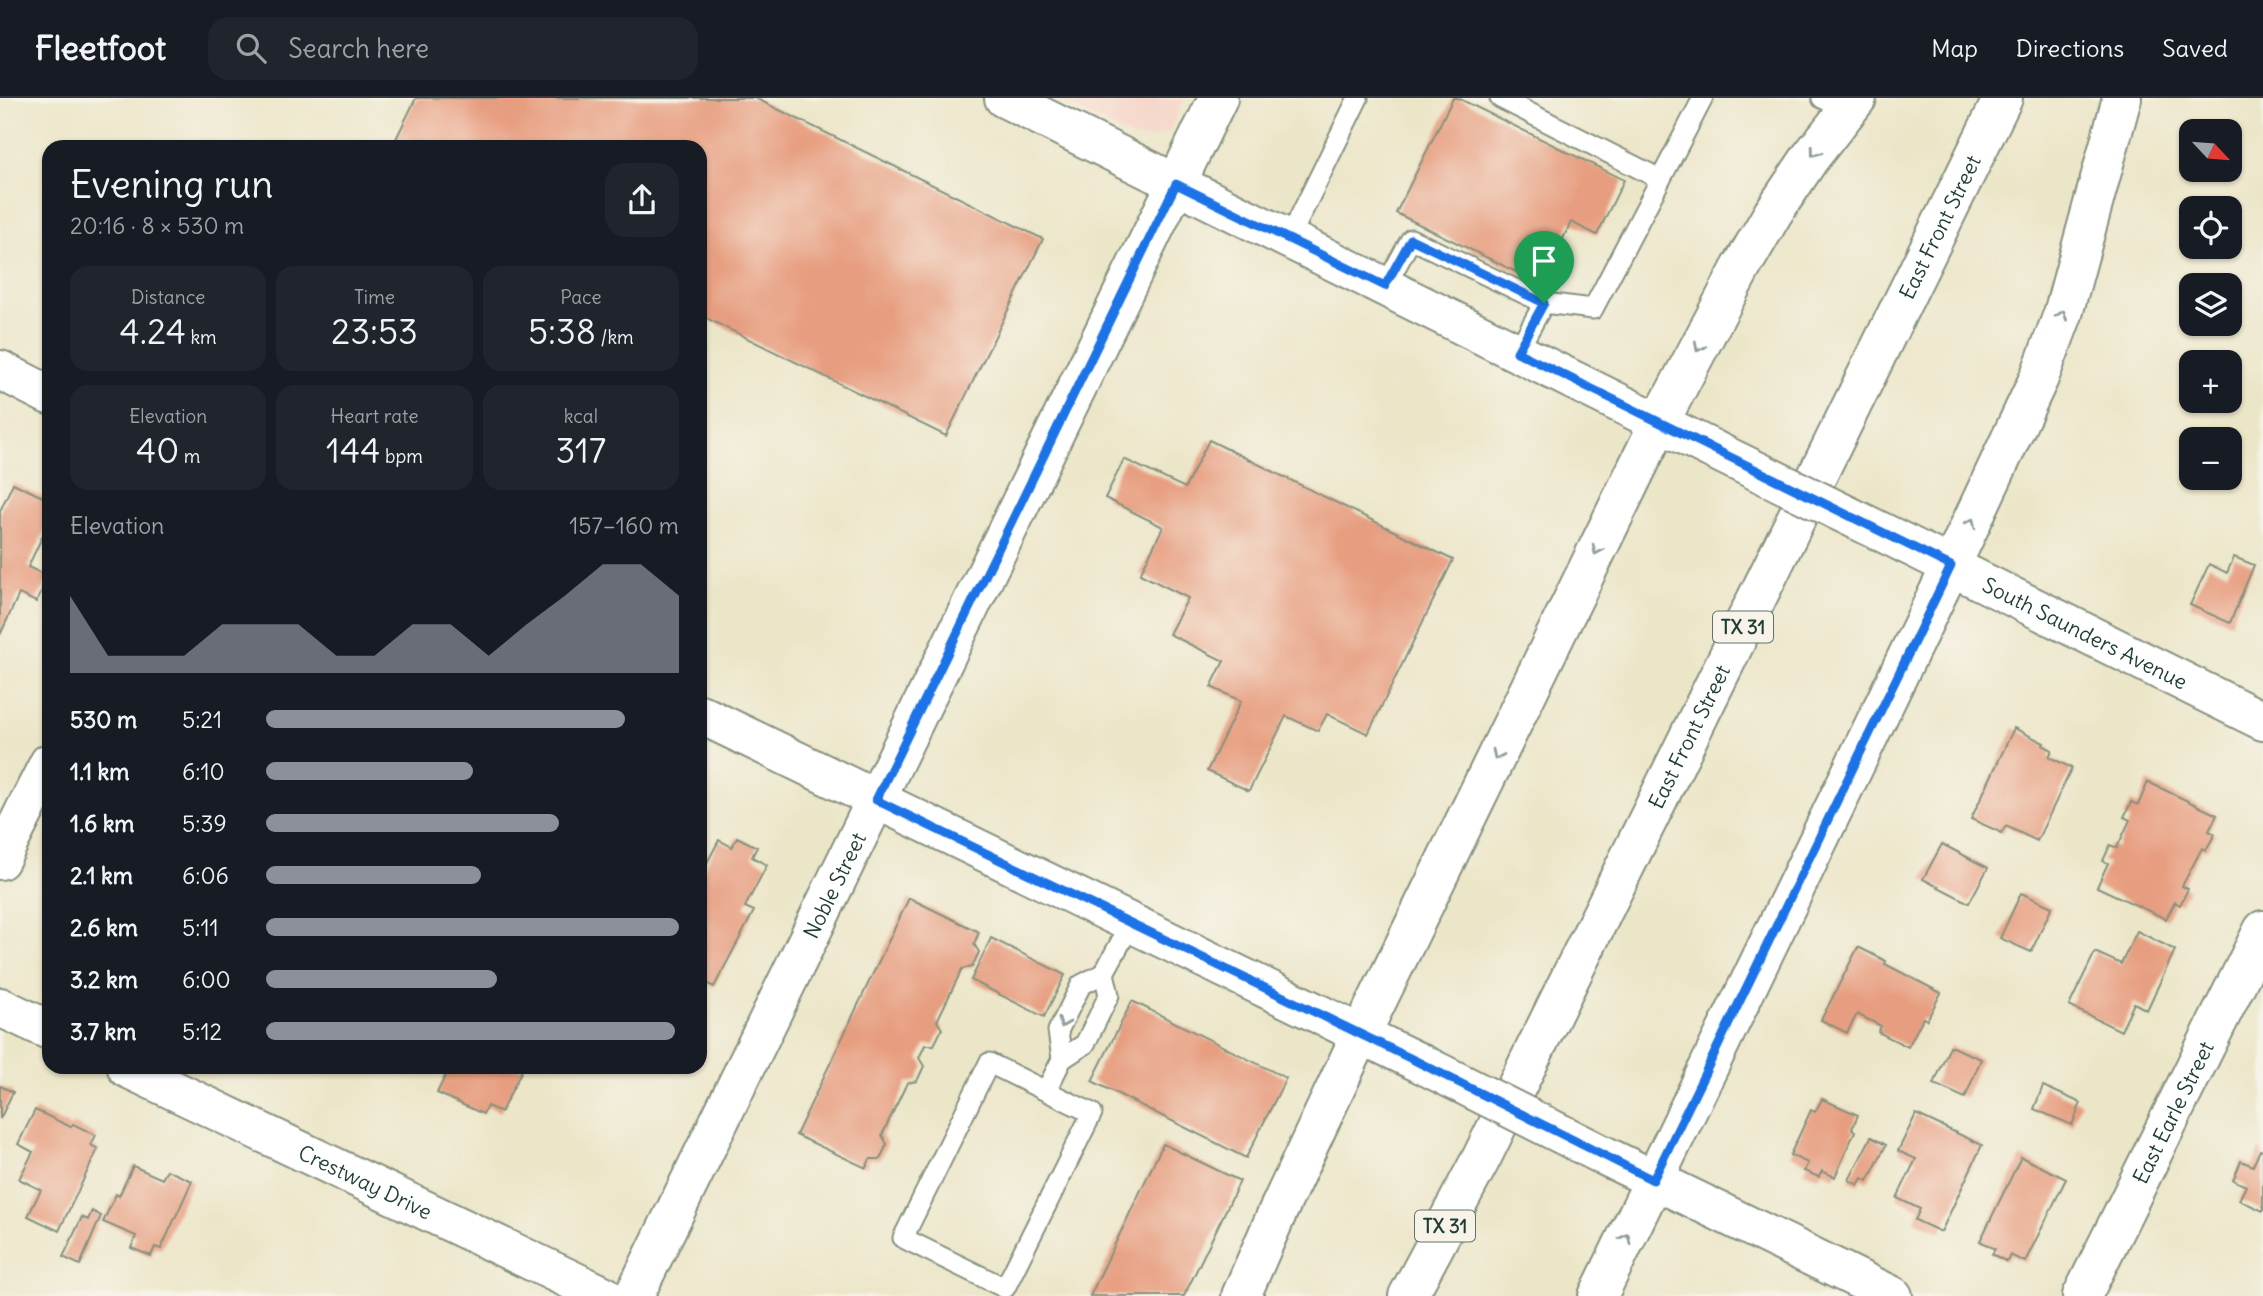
<!DOCTYPE html>
<meta charset="utf-8">
<style>
:root{--surface:#171b24;--page:#20242c;--text:#f1f3f6;--muted:#9ea1a6;--line:#363941;--accent:#8c9099}
body{margin:0;font-family:Delius,sans-serif;background:var(--page);color:var(--text);height:100vh;display:flex;flex-direction:column;font-size:26px;white-space:nowrap}
*{box-sizing:border-box;margin:0}
p{font-size:23px;color:var(--muted)}
.icon{flex:none;width:38px;height:38px;fill:none;stroke:currentColor;stroke-width:2;stroke-linecap:round;stroke-linejoin:round}
.map{position:relative;flex:1;overflow:hidden}
.panel{position:absolute;left:42px;top:42px;width:665px;height:934px;display:flex;flex-direction:column;background:var(--surface);border-radius:21px;box-shadow:0 2px 5px #0004}
.panel>*{flex:none}
.needle{width:46px;rotate:116deg}
.buttons{position:absolute;left:2179px;top:21px;display:grid;gap:14px}
.buttons a{display:grid;place-items:center;width:63px;height:63px;border-radius:14px;background:var(--surface);box-shadow:0 2px 5px #0004;font-size:35px}
.pin{position:absolute;display:grid;place-items:center;width:60px;height:60px;color:#fff;margin:-72px -30px;border-radius:50% 50% 50% 0;rotate:-45deg;box-shadow:0 0 7px #0007}
.pin .icon{rotate:45deg}
.round{display:grid;place-items:center;flex:none;width:74px;height:74px;border-radius:21px;background:var(--page)}
.overview{display:flex;align-items:center;justify-content:space-between;height:119px;padding:0 28px}
h1{font-size:38px;font-weight:600;line-height:52px}
.figures{display:grid;grid-template-columns:repeat(3,1fr);gap:10px;height:119px;padding:7px 28px}
.figures div{display:grid;align-content:center;border-radius:18px;background:var(--page);text-align:center}
.figures b{font-size:35px;font-weight:600}
.figures small{font-size:19px;font-weight:400}
.figures p{font-size:19px}
.chart{height:196px;padding:14px 28px}
.chart p{display:flex;justify-content:space-between}
.chart svg{width:100%;height:126px;margin-top:7px;fill:var(--accent);opacity:.7}
ul{padding:0 28px;list-style:none;font-size:23px}
li{display:grid;grid-template-columns:112px 84px 1fr;align-items:center;height:52px}
li i{height:18px;border-radius:9px;background:var(--accent)}
header{display:flex;align-items:center;gap:42px;box-sizing:border-box;height:98px;padding:0 35px;background:var(--surface);border-bottom:2px solid var(--line)}
header strong{font-size:33px}
nav{display:flex;gap:38px;margin-inline-start:auto;font-size:24px}
.search{width:490px;height:63px;background:var(--page);display:flex;align-items:center;gap:18px;box-sizing:border-box;padding:0 24px;border-radius:21px;color:var(--muted);font-size:26px}
.map>svg:first-child{display:block}
</style>
<header>
<strong>Fleetfoot</strong>
<div class="search"><svg class="icon" aria-label="search" viewBox="0 0 24 24"><circle cx="10" cy="10" r="6"/><path d="M15 15l6 6"/></svg>Search here</div>
<nav><a>Map</a><a>Directions</a><a>Saved</a></nav>
</header>
<div class="map">
<svg width="2263" height="1198" viewBox="0 0 2263 1198">
<rect width="100%" height="100%" fill="#f7f3e8"/>
<filter id="ink" filterUnits="userSpaceOnUse"><feTurbulence type="fractalNoise" baseFrequency=".0143" numOctaves="2"/><feDisplacementMap in="SourceGraphic" scale="14" xChannelSelector="R" yChannelSelector="G"/><feConvolveMatrix kernelMatrix="1 2 1 2 8 2 1 2 1" color-interpolation-filters="sRGB"/></filter>
<filter id="wash" filterUnits="userSpaceOnUse"><feTurbulence type="fractalNoise" baseFrequency=".00686" numOctaves="4" result="noise"/><feDisplacementMap in="SourceGraphic" scale="28" xChannelSelector="R" yChannelSelector="G"/><feGaussianBlur stdDeviation="1.57" result="paint"/><feColorMatrix in="noise" values="0 0 0 0 0 0 0 0 0 0 0 0 0 0 0 0 0 1.4 0 .05"/><feComposite in="paint" operator="in"/></filter>
<g filter="url(#wash)">
<rect width="100%" height="100%" fill="#ece6c9"/>
<path fill="#f6d1c5" d="M1054,0H1185L1169,33L1152,41L1134,40Z"/>
<g id="blocks">
<path fill="#e79e80" d="M416,0H755L1043,141L946,338L700,217V49H392Z
M1453,0H1458L1624,82L1597,137L1571,124L1541,186L1396,115Z
M1209,342L1453,462L1368,636L1327,616L1318,633L1286,618L1249,693L1207,673L1241,603L1211,589L1224,563L1169,536L1188,500L1140,476L1163,429L1105,400L1124,361L1185,390Z
M13,385L49,402V424L28,469L49,479L36,504L19,496L0,537V413Z
M2234,459L2254,467L2230,525L2190,507L2209,466L2227,475Z
M2014,630L2044,645L2043,647L2052,652L2049,659L2072,670L2037,743L2006,728L2002,735L1971,721Z
M2148,684L2217,717L2209,733L2215,736L2206,752L2202,750L2182,788L2188,791L2180,807L2175,804L2166,821L2097,789L2108,765L2103,763L2110,747L2117,750L2130,722L2124,719L2131,704L2138,707Z
M737,739L757,749L752,759L767,767L745,809L754,813L714,889L700,882V778L719,742L732,749Z
M1942,746L1988,770L1969,805L1923,781Z
M2021,795L2052,809L2031,854L2000,840Z
M909,800L979,834L974,846L979,854L972,869L962,871L937,923L942,931L934,947H925L919,960L924,968L917,983L907,985L882,1037L887,1046L880,1061H870L866,1070L796,1037Z
M2137,833L2175,852L2147,912L2134,905L2121,933L2069,908L2095,854L2121,866Z
M991,840L1065,877L1044,919L971,882Z
M1858,849L1886,863L1885,866L1941,895L1927,922L1923,920L1908,949L1878,934L1881,928L1857,916L1847,935L1821,922Z
M1132,903L1286,980L1246,1060L1092,983Z
M1950,948L1981,961L1965,1000L1934,986Z
M449,970H523L501,1014L487,1008L483,1016L437,995Z
M0,988L13,994L0,1021Z
M2043,988L2081,1005L2072,1027L2034,1011Z
M1822,1001L1858,1017L1852,1031L1855,1033L1835,1079L1822,1073L1819,1079L1804,1073L1808,1065L1790,1057L1811,1012L1815,1014Z
M35,1012L71,1029L73,1026L96,1037L91,1047L98,1051L59,1133L28,1118L41,1092L19,1081L33,1054L18,1046Z
M1916,1016L1982,1047L1941,1134L1915,1122L1920,1111L1897,1100L1916,1061L1898,1053Z
M1871,1039L1886,1047L1868,1083L1862,1080L1858,1087L1849,1082Z
M1163,1046L1240,1083L1184,1198H1090Z
M2260,1052L2263,1053V1113L2239,1102L2246,1088L2233,1082L2241,1063L2253,1068Z
M2021,1059L2066,1081L2025,1164L2010,1157L2007,1164L1992,1156L1995,1151L1980,1143Z
M133,1068L162,1081L167,1072L192,1083L161,1151L155,1149L151,1158L131,1150L136,1138L103,1124L116,1096L119,1098Z
M92,1113L101,1118L80,1167L63,1159L82,1119L88,1122Z"/>
</g>
</g>
<g filter="url(#ink)">
<use href="#blocks" fill-opacity="0" stroke="#86927e" stroke-width="2"/>
<g fill="none" stroke-linecap="round" stroke-linejoin="round">
<defs>
<path id="lane" d="M1500,0L1660,81
M1822,0L1847,12
M1289,141L1358,0
M1385,189L1411,141L1544,205L1593,211L1703,0
M1517,254L1544,205
M1104,875L1109,897L1085,946L1062,961L1058,933L1081,887L1104,875L1131,825
M1046,993L989,965L903,1140L1005,1190L1092,1015L1046,993L1062,961"/>
<g id="street">
<path d="M1004,0L1714,352"/>
<path d="M0,272L49,297"/>
<path id="s1" d="M1906,446L2263,623"/>
<path d="M700,616L1418,964"/>
<path d="M0,762L49,665"/>
<path d="M0,909L49,932"/>
<path id="s2" d="M127,970L605,1198"/>
<path d="M1603,1057L1893,1198"/>
<path id="s3" d="M634,1198L1218,0"/>
<path id="s4" d="M2082,1198L2263,832"/>
</g>
<g id="primary">
<path d="M1241,1198L1278,1113L1361,936L1659,325L1741,170L1773,115L1810,60L1857,0"/>
<path id="s5" d="M1408,1198L1482,1059L2003,0"/>
<path d="M1598,1198L1951,468L2039,280L2063,216L2122,0"/>
</g>
</defs>
<use href="#lane" stroke="#86927e" stroke-width="23"/>
<use href="#street" stroke="#86927e" stroke-width="42"/>
<use href="#primary" stroke="#86927e" stroke-width="42"/>
<use href="#lane" stroke="#fff" stroke-width="19"/>
<use href="#street" stroke="#fff" stroke-width="38"/>
<use href="#primary" stroke="#fff" stroke-width="38"/>
<defs>
<path id="street-bridge" d="M1714,352L1906,446
M1418,964L1603,1057"/>
</defs>
<use href="#street-bridge" stroke="#86927e" stroke-width="42" stroke-linecap="butt"/>
<use href="#street-bridge" stroke="#fff" stroke-width="38"/>
</g>
<defs><path id="oneway-chevron" d="M-2-3.5L2.5 0L-2 3.5" fill="none" stroke-width="1.6" stroke-linecap="round" stroke-linejoin="round" transform="scale(1.75)"/></defs>
<g stroke="#8f9e9a">
<use href="#oneway-chevron" transform="translate(1815 54) rotate(127)"/>
<use href="#oneway-chevron" transform="translate(2062 217) rotate(-71)"/>
<use href="#oneway-chevron" transform="translate(1699 249) rotate(118)"/>
<use href="#oneway-chevron" transform="translate(1971 425) rotate(-65)"/>
<use href="#oneway-chevron" transform="translate(1597 452) rotate(116)"/>
<use href="#oneway-chevron" transform="translate(1497 657) rotate(116)"/>
<use href="#oneway-chevron" transform="translate(1063 925) rotate(112)"/>
<use href="#oneway-chevron" transform="translate(1626 1140) rotate(-65)"/>
</g>
</g>
<g fill="none" stroke-linecap="round" stroke-linejoin="round" filter="url(#ink)">
<defs>
<path id="route" d="M1176,86L1385,188L1411,141L1544,205L1517,254L1951,468L1653,1082L1418,964L876,702Z"/>
</defs>
<use href="#route" stroke="#fff" stroke-width="14"/>
<use href="#route" stroke="#1a73e8" stroke-width="9"/>
</g>
<g text-anchor="middle" dominant-baseline="central" stroke-width="7" stroke-linejoin="round" paint-order="stroke">
<g fill="#f7f3e8" stroke="#60746a" stroke-width="2">
<rect x="1713" y="513.5" width="60" height="31" rx="5"/>
<rect x="1415" y="1112.5" width="60" height="31" rx="5"/>
</g>
<g font-size="19" font-weight="bold" fill="#1f3d34">
<text x="1743" y="529">TX 31</text>
<text x="1445" y="1128">TX 31</text>
</g>
<g font-size="21" fill="#1f3d34" stroke="#f7f3e8">
<text stroke="none"><textPath href="#s5" startOffset="1194">East Front Street</textPath></text>
<text stroke="none"><textPath href="#s1" startOffset="200">South Saunders Avenue</textPath></text>
<text stroke="none"><textPath href="#s5" startOffset="626">East Front Street</textPath></text>
<text stroke="none"><textPath href="#s3" startOffset="457">Noble Street</textPath></text>
<text stroke="none"><textPath href="#s4" startOffset="205">East Earle Street</textPath></text>
<text stroke="none"><textPath href="#s2" startOffset="264">Crestway Drive</textPath></text>
</g>
</g>
</svg>
<div class="buttons">
<a><svg class="needle" viewBox="-14 -14 28 28"><path d="M0-13l5 13h-10z" fill="#e53935"/><path d="M0 13l5-13h-10z" fill="#9ea1a6"/></svg></a>
<a><svg class="icon" aria-label="locate" viewBox="0 0 24 24"><circle cx="12" cy="12" r="6"/><path d="M12 2v4M12 18v4M2 12h4M18 12h4"/></svg></a>
<a><svg class="icon" aria-label="layers" viewBox="0 0 24 24"><path d="M12 4l9 5-9 5-9-5zM3 14l9 5 9-5"/></svg></a>
<a>+</a>
<a>−</a>
</div>
<div class="pin" style="left:1544px;top:205px;background:#1e9e55"><svg class="icon" aria-label="arrive" viewBox="0 0 24 24"><path d="M6 21V4h12l-3 4 3 4H6"/></svg></div>
<section class="panel">
<div class="overview"><div><h1>Evening run</h1><p>20:16 · 8 × 530 m</p></div><a class="round"><svg class="icon" aria-label="share" viewBox="0 0 24 24"><path d="M12 15V3M7 8l5-5 5 5M5 13v7h14v-7"/></svg></a></div>
<div class="figures">
<div><p>Distance</p><b>4.24<small> km</small></b></div>
<div><p>Time</p><b>23:53</b></div>
<div><p>Pace</p><b>5:38<small> /km</small></b></div>
</div>
<div class="figures">
<div><p>Elevation</p><b>40<small> m</small></b></div>
<div><p>Heart rate</p><b>144<small> bpm</small></b></div>
<div><p>kcal</p><b>317</b></div>
</div>
<div class="chart"><p><span>Elevation</span>157–160 m</p>
<svg viewBox="0 0 160 44" preserveAspectRatio="none"><path d="M0 44V17L10 38L20 38L30 38L40 27L50 27L60 27L70 38L80 38L90 27L100 27L110 38L120 27L130 17L140 6L150 6L160 17V44z"/></svg>
</div>
<ul>
<li><b>530 m</b>5:21<i style="width:87%"></i></li>
<li><b>1.1 km</b>6:10<i style="width:50%"></i></li>
<li><b>1.6 km</b>5:39<i style="width:71%"></i></li>
<li><b>2.1 km</b>6:06<i style="width:52%"></i></li>
<li><b>2.6 km</b>5:11<i style="width:100%"></i></li>
<li><b>3.2 km</b>6:00<i style="width:56%"></i></li>
<li><b>3.7 km</b>5:12<i style="width:99%"></i></li>
</ul>
</section>
</div>
